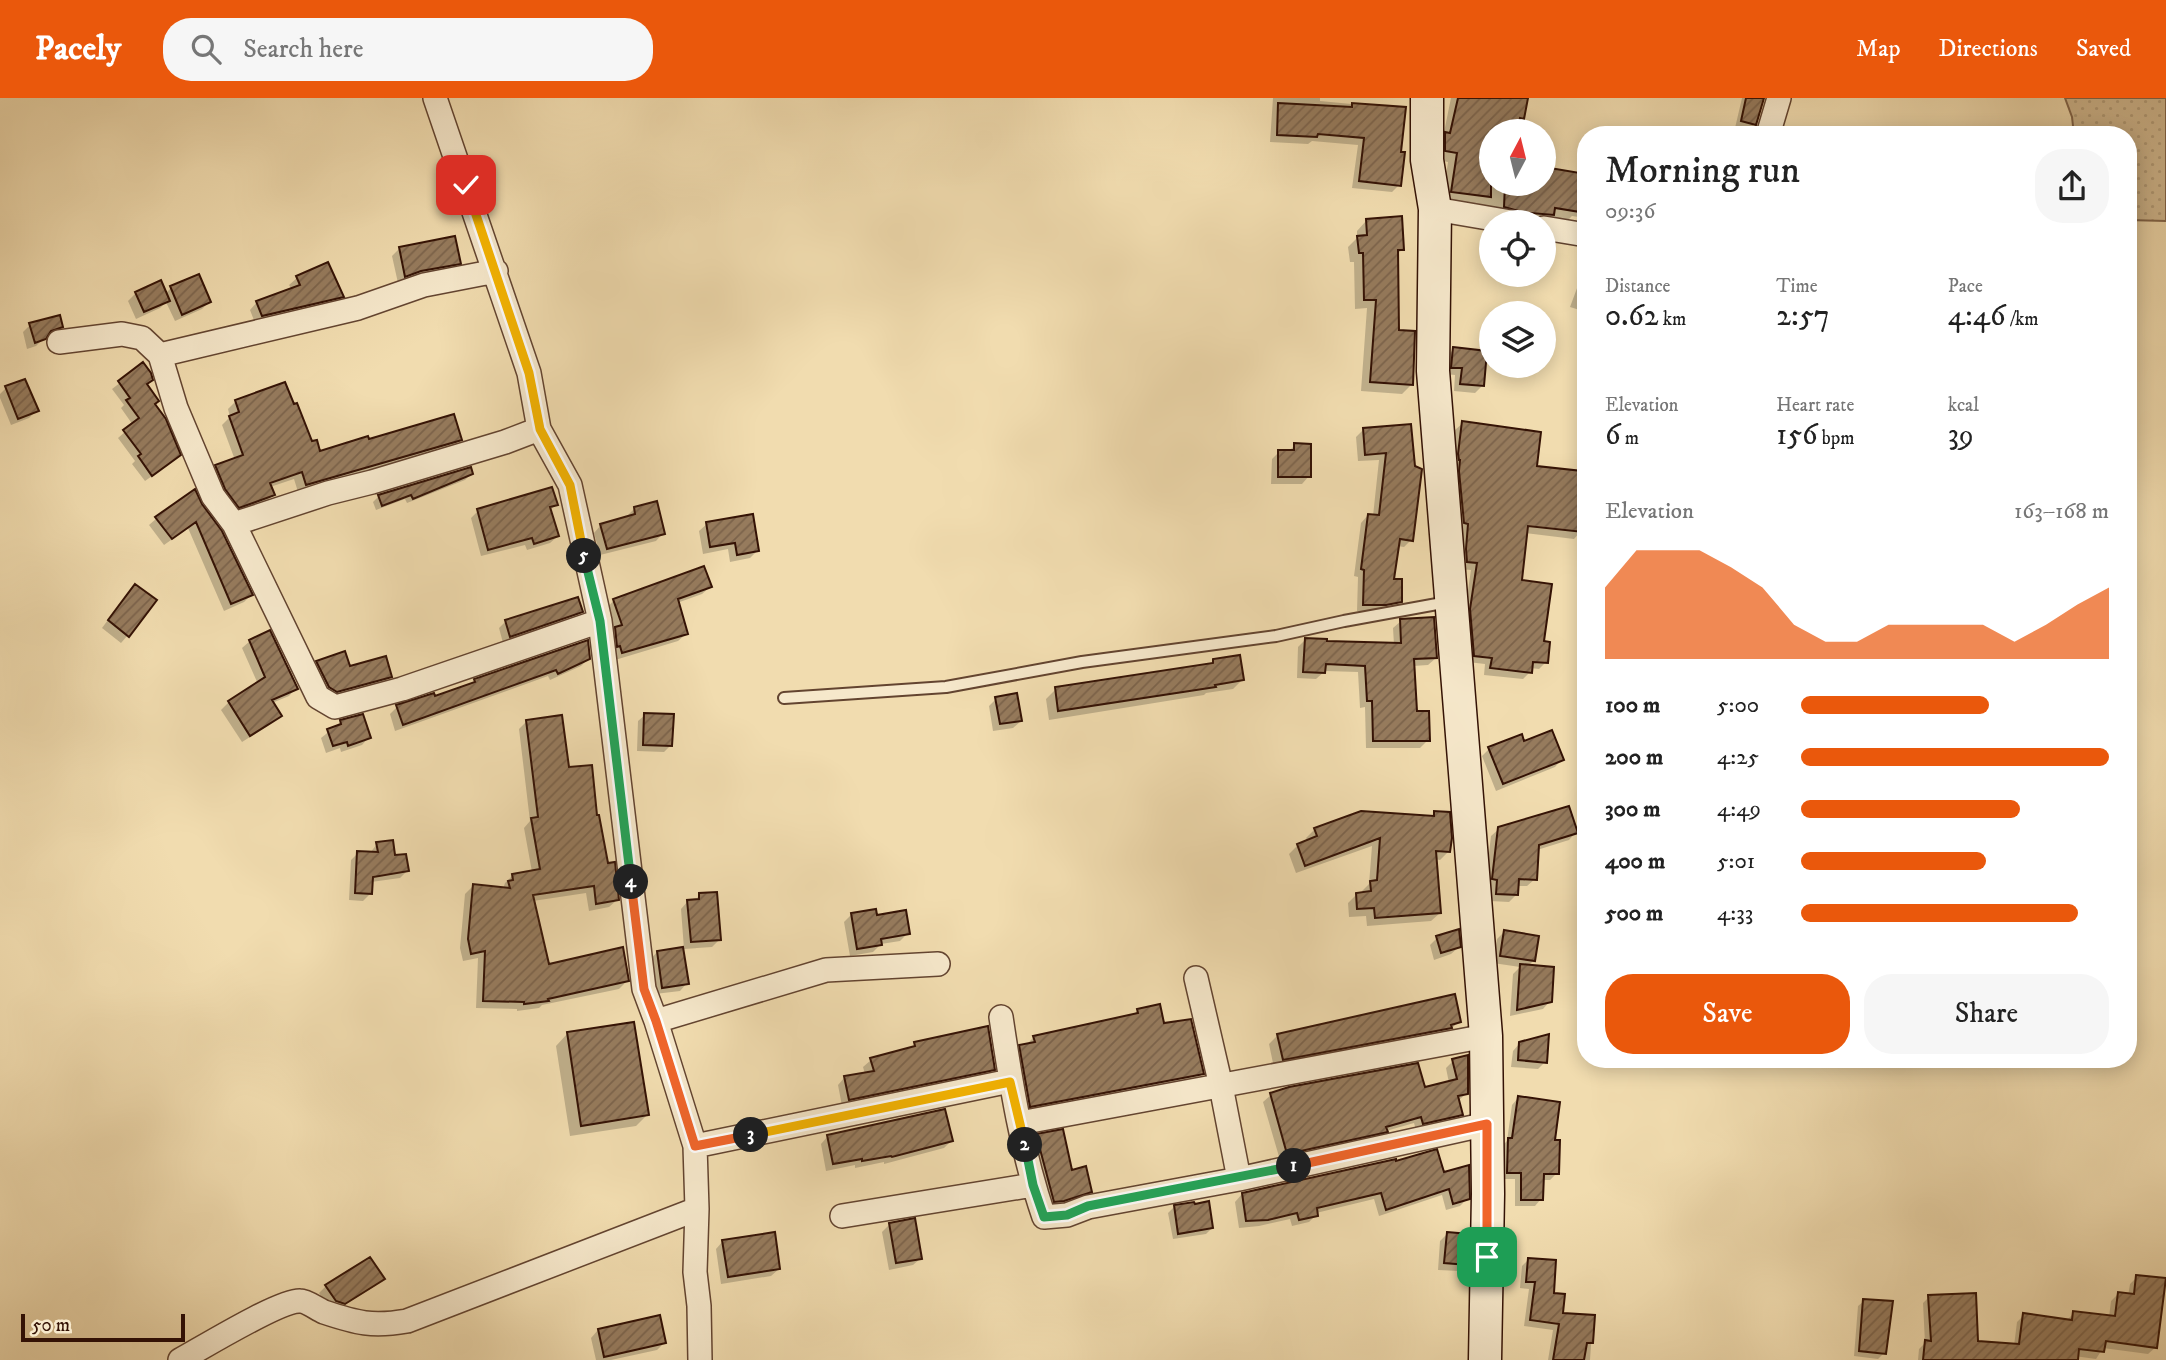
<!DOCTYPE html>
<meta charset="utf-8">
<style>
:root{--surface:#fff;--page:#f6f6f6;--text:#222;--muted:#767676;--accent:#ea580c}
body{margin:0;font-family:"IM FELL DW Pica",serif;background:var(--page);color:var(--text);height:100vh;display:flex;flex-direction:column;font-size:26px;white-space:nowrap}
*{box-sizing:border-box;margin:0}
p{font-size:23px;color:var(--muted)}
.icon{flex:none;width:38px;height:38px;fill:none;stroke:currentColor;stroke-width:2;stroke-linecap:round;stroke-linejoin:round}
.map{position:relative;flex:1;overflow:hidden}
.drawer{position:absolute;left:1577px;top:28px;width:560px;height:942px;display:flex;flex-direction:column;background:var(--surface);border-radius:28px;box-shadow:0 4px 18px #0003}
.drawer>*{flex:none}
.needle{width:46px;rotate:7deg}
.tools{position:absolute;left:1479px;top:21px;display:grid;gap:14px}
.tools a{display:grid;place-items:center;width:77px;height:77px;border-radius:50%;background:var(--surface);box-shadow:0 4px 18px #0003;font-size:35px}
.scale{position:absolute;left:21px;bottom:18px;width:164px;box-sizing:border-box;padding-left:7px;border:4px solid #341205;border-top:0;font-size:19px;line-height:24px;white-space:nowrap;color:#341205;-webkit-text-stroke:5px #f6e8cb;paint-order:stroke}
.pin{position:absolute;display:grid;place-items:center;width:60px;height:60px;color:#fff;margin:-30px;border-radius:14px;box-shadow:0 4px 10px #0006}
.km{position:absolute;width:35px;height:35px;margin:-18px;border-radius:50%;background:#222;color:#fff;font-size:19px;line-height:35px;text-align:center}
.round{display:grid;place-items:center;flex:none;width:74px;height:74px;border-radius:28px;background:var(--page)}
.head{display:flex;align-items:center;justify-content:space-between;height:119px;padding:0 28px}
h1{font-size:38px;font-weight:600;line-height:52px}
.metrics{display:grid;grid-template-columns:repeat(3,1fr);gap:10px;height:119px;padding:7px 28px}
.metrics div{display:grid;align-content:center}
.metrics b{font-size:30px;font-weight:600}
.metrics small{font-size:19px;font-weight:400}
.metrics p{font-size:19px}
.chart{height:196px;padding:14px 28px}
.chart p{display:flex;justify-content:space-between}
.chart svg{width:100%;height:126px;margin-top:7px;fill:var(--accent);opacity:.7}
.button{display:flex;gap:14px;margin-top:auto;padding:14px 28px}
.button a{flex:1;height:80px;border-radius:28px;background:var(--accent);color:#fff;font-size:28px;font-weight:600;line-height:80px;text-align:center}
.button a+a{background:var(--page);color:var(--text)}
ul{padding:0 28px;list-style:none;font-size:23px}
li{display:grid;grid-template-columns:112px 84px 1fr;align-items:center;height:52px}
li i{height:18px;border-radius:9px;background:var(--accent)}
header{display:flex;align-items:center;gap:42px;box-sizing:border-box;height:98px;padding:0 35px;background:var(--accent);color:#fff}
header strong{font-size:33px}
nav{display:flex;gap:38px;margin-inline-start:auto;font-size:24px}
.search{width:490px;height:63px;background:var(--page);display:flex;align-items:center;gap:18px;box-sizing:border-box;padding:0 24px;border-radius:28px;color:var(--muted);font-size:26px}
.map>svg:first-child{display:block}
</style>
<header>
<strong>Pacely</strong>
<div class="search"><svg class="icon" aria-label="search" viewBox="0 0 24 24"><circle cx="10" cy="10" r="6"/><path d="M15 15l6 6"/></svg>Search here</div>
<nav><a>Map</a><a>Directions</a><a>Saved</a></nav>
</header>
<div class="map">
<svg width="2166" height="1262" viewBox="0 0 2166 1262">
<defs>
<pattern id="grass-dots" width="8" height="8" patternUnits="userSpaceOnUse" patternTransform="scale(1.75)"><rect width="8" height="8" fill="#d1ba92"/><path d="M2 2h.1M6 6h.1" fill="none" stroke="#b49f7c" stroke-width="1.8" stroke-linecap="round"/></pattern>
<pattern id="building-hatch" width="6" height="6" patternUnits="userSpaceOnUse" patternTransform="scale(1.75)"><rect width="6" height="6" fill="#967b5d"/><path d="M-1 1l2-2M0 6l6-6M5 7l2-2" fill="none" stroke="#7b634b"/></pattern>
</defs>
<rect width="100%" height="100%" fill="#f1dcaf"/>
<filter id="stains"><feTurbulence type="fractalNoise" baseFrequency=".00286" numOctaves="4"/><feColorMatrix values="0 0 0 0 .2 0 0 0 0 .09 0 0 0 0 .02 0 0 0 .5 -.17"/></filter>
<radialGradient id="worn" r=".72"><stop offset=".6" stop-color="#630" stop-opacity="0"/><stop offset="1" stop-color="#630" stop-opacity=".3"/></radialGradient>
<path fill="url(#grass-dots)" stroke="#82664c" stroke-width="2" d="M2065,0H2166V123L2128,122V37H2074L2072,19Z"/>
<path fill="#0003" d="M1273,0H1320V3L1404,11L1399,56V87L1392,94L1352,90L1358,47L1312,43L1308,46L1270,44Z
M1451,0H1526L1522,20L1517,24L1516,33H1491V86H1544V71L1582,77L1586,80V120L1572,118L1567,123L1511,124L1495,118V110L1442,103L1448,64L1436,62V45L1443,39Z
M1742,0H1763L1755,26L1747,33L1735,30Z
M1366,123L1403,151L1396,157L1397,233L1412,286L1402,296L1361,293L1367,210L1355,211L1354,164H1350L1348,149L1357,140V133Z
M400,150L459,165L451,172L398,185L392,158Z
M327,166L342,199L335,206L255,225L250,212L257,204L292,192L289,187L297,180Z
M1586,166V214L1570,209Z
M198,178L209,204L202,211L175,223L166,204L160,210L136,221L128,203L136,195L160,185L165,196L171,190Z
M30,227L61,229L54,236L46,238L36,248L27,251L23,234Z
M1454,251L1482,288L1475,295L1454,293L1455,277L1445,276L1446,259Z
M143,267L146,286L172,364L145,383L132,366L135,363L118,340L133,327L121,310L124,307L112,291Z
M6,290L37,312L29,320L11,327L0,300V296Z
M236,303L311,345L319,355L368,344L460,342L452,350L298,394L294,381L270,389L273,397L265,405L231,417L208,376L216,368L235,362L222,327L230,319L228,311Z
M1463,325L1535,370L1577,399L1581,433L1574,441L1525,435L1520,483L1546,564L1539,571L1530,570V574L1523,581L1484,577L1485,566L1468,564L1464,519L1471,472L1460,471L1459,459L1462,433L1457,432L1452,365L1455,332Z
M1409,327L1411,442L1404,449L1397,448L1392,482L1400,504L1392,511L1377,514L1357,513L1358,479L1354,478L1361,425L1368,417L1373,418L1379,362L1358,363L1356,339L1363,332Z
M1295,347L1309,378L1302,386H1271L1272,361L1279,354H1288Z
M471,376L465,382L407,405L405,401L376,412L373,404L379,398Z
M200,407L251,497L244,504L224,513L188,430L164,447L149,427L157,420Z
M556,407L550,412L558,438L550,445L527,452L525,447L481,458L471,420L478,413Z
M634,411L663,435L656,443L600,457L594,435L601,427L627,418Z
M707,426L757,453L750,460L730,464L728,451L703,456L699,433Z
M710,489L702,496L677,505L686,536L678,543L615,562L608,538L614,532L607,510L614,502Z
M128,495V537L121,545L102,530Z
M581,514L574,521L503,545L499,530L506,523Z
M1401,523L1436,560L1428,567L1413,568L1415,615L1428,642L1420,650H1366L1365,609L1360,610L1358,574L1325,573L1316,581L1297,580L1298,549L1306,541L1325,544L1394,547L1393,530Z
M250,543L296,590L289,598L272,605L280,617L272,625L242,644L221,612L229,604L258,586L242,550Z
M589,560L581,568L550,582L548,578L395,633L390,616L397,609L434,600L470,587L475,583Z
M1213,563L1242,582L1233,591L1206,595L1204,597L1049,622L1046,601L1056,591L1209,567Z
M317,564L349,570L390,579L383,586L329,601L310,572Z
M996,601L1021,623L1013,630L993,633L989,608Z
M645,617L671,647L664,654L637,653L638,623Z
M527,623L568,671L595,719L617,802L609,809L589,813L586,795L533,803L548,868L627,883L619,891L542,907L539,910L517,913V911L476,910L478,860L463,863L460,850L465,796L473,788L503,791L505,785L513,777L532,774L524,730L530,723L519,631Z
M341,624L369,639L362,647L341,654L340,650L326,655L321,640Z
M1523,645L1562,661L1555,669L1496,693L1482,658L1489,651Z
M1435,715L1449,753L1440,762L1435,761L1440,815L1431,823L1367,828L1366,818L1349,819L1348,805L1357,796H1362V793L1369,786L1372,748L1296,775L1289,756L1298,747L1308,744L1306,740L1315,731L1430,719Z
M1499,731L1576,734L1569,742L1537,752L1535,781L1527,788H1516V797L1509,804L1490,803L1491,789L1485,788L1491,738Z
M377,746L407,773L400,780L371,784V795L363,803L349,802L351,762L358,755H370Z
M700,797L719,842L712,849L682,851L687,885L680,893L655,896L650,862L657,854L684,851L681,811L688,803H694Z
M852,816L875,819L908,835L900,843L881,846L873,854L850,858L844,824Z
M1504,834L1534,862L1527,869L1550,903L1543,911L1510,918L1513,876L1520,869L1493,865L1497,841Z
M1437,840L1459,849L1451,856L1434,862L1430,847Z
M1138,912L1163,927L1202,976L1195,983L1023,1015L1013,956L1020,948L1026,947L1034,939L1132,918Z
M1459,924L1441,939L1274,970L1269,946L1278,937Z
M567,936L648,1016L636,1028L570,1038L556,948Z
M1520,945L1545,964L1538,971L1511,969L1513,953Z
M915,946L993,971L986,979L842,1008L838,987L845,979L865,976L863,969L871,962L909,951Z
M1453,963L1467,995L1459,1002L1461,1016L1454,1024L1416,1032L1414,1025L1386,1033L1378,1041L1280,1062L1263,1004L1271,997L1424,991L1449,985L1446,970Z
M1518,1000L1553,1043L1557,1075L1550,1082H1542L1541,1101L1535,1108H1515V1081H1501V1049L1507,1043L1512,1007Z
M828,1038L951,1043L944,1050L884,1066V1064L855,1070V1067L826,1073L821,1046Z
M1037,1038L1090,1093L1083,1101L1047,1111L1029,1045Z
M1443,1076L1468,1100L1460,1108L1446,1112L1442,1097L1379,1118L1374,1101L1316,1115V1117L1309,1124L1292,1128L1290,1121L1259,1128L1239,1130L1235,1104L1242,1096Z
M1174,1109L1212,1130L1206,1136L1173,1141L1168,1115Z
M890,1126L921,1160L913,1167L889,1172L882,1134Z
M1447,1136L1467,1166L1459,1173L1438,1172L1440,1143Z
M723,1143L779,1171L771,1178L721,1186L716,1151Z
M1529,1161L1552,1196L1561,1216L1593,1219L1590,1262H1548L1553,1232L1524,1228L1529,1191L1520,1190L1522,1168Z
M2137,1179L2156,1249L2148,1256L2103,1250L2096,1261L2023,1251L2022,1262H1918L1919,1251L1925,1245L1923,1205L1929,1199L1976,1244L2014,1248L2017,1224L2024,1217L2066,1223L2074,1215L2109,1219L2111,1203L2118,1196L2128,1198L2130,1186Z
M383,1180L375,1188L336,1212L328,1210L319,1195L326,1188Z
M1864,1203L1884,1255L1878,1261L1854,1258L1858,1208Z
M598,1232L664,1245L657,1252L611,1262H596L591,1240Z"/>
<path fill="url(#building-hatch)" stroke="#341205" stroke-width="2" d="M1458,0H1528L1524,21L1520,20L1518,33H1491V99L1451,94L1457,55L1445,53V34L1450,35Z
M1746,0H1764L1756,27L1741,23Z
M1278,5L1352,9V5L1406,9L1401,54H1405L1401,88L1359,83L1364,40L1318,36L1317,39L1277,37Z
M1544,69L1586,76V115L1555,110L1554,117L1531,115L1529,121L1524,120L1519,113L1504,109L1505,86H1544Z
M1402,118L1404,152H1398L1399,232L1415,233L1413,287L1370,284L1376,202H1364L1363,155H1359L1357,138L1367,137L1366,121Z
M455,138L461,166L421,173L405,179L399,149Z
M328,164L344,199L262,218L256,203L300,187L296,178Z
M199,176L211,204L182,217L170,188Z
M161,182L170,203L144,214L135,194Z
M60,217L63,229L51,233L46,241L35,245L29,225Z
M1453,249L1487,253L1484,288L1460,286L1462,270H1451Z
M143,264L151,275L153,282L147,286L159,303L155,306L166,321L181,357L152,378L138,358L141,356L123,332L139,320L126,302L130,300L118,283Z
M25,281L39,313L18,321L5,288Z
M285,284L294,306L297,305L312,343L317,342L320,353L368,338L369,341L454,316L462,342L306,387L302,374L270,385L275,397L239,410L225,391L215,367L243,357L229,318L239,314L235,302Z
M1462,323L1541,334L1537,368L1582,373L1579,398L1586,399L1583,434L1528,428L1522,482L1552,486L1544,543L1550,544L1548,565L1533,564L1532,575L1490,570L1492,560L1474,558L1470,511L1477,465L1467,464L1466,451L1468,426L1464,425L1459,373L1460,362H1459L1458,356Z
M1411,326L1415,368L1422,371L1413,443L1400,441L1394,481H1402V504L1386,507H1363L1364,472L1361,471L1368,416L1379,417L1386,355L1365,357L1363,330Z
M1294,345L1311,346V379H1278V352H1294Z
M471,369L473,376L413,401L411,397L382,408L378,397Z
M552,389L558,407L550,409L559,438L534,446L532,440L488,452L477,411Z
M195,391L202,406L222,433L253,497L231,506L196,424L172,441L155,419Z
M657,403L665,436L607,451L600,426L635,416L634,409Z
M753,416L759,453L737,457L735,445L710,449L706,424Z
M704,468L712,489L678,501L688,536L622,555L620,548L617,549L615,529L622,527L613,501Z
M135,486L157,502L129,539L108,522Z
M578,499L583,514L510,539L505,522Z
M1434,519L1437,560L1414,561L1417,613H1429L1430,643H1373L1372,603H1367L1365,568L1326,566L1325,575L1303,574L1305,540L1327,541V543L1401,545L1400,521Z
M270,532L298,591L272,602L282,618L250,638L228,603L265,579L249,542Z
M588,542L590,561L558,576L556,572L403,627L396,607L434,595L435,598L475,584L474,581Z
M345,553L350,568L386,558L392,579L337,594L329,589L316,563Z
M1240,557L1244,582L1215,587L1216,589L1058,613L1055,589L1213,565V561Z
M1017,595L1022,623L1000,626L995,599Z
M644,615L674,616L672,648L643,647Z
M363,616L371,640L348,648L347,644L333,648L327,631L341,626L340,622Z
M562,617L569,669L592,667L597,717H599L608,765L615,764L619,802L596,806L594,788L533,797L549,866L623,849L629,883L548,901L549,903L524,906V904L483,903L485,853L471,856L468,841L473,786L510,790L508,783L513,782L512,776L540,771L531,720L538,719L526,622Z
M1552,632L1564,662L1503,686L1488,649L1522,636L1524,643Z
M1569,708L1578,735L1539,747L1537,782L1519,781L1518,797L1496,796L1497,782L1492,781L1498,729Z
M1361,713L1434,718V713L1450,714L1452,740L1450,754L1436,753L1441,815L1375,820L1374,810L1357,811L1356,795L1371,793L1370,783L1377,782L1380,740L1305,768L1297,746L1317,738L1314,730Z
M393,742L395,757L406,756L409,773L373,779L372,796L355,795L357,753L378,754L376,744Z
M717,794L721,842L691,844L687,802L699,801V795Z
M876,811L877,817L906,812L910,836L881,841L882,847L857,851L851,815Z
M1459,831L1461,849L1441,855L1436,838Z
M1504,832L1539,838L1535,863L1500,858Z
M683,849L689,886L662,890L657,853Z
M1520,866L1554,869L1552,904L1517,912Z
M1455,896L1461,924L1451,927L1452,930L1283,962L1277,936Z
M1160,906L1164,925L1191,921L1204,976L1030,1009L1019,947L1035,944L1033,938L1138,915L1137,911Z
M634,924L649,1017L581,1028L567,934Z
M988,928L995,972L849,1002L844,978L874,973L870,960L915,948L914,944Z
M1549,936L1547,965L1518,962L1519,944Z
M1468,957V996L1458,998L1463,1017L1423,1026L1421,1019L1386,1029L1388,1034L1287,1056L1270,995L1289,989L1418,965L1425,989L1457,981L1452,961Z
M1518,998L1560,1004L1555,1042H1560L1559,1076H1544L1543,1102H1521V1075H1507L1508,1040H1512Z
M945,1011L953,1043L892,1059L891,1058L862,1063V1061L833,1066L827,1037Z
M1063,1031L1072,1072L1086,1068L1092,1094L1064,1103L1054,1104L1036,1036Z
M1437,1051L1444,1074L1469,1067L1470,1101L1453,1106L1449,1091L1386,1112L1381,1095L1317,1110L1318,1118L1299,1122L1297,1115L1268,1122L1246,1123L1242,1095L1396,1061V1063Z
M1209,1103L1213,1130L1178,1136L1174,1107L1194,1104L1195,1106Z
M915,1120L922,1161L896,1165L889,1125Z
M775,1134L780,1171L728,1179L722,1142Z
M1447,1134L1469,1136L1468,1167L1444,1165Z
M370,1159L385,1181L345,1206L336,1203L325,1187Z
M1528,1160L1556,1162L1554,1195L1565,1196L1563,1215L1595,1217L1593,1245H1587L1584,1262H1553L1559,1226L1530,1222L1535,1184H1526Z
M2136,1177L2166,1180L2157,1250L2106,1243L2104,1254L2079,1251L2078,1262H1923L1925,1242L1931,1243L1928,1197L1976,1195L1978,1243L2019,1246L2023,1215L2072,1222L2073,1213L2115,1218L2118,1194L2134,1196Z
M1863,1201L1893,1203L1886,1256L1859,1253Z
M660,1217L666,1245L604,1259L598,1231Z"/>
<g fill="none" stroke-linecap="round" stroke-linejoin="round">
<defs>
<path id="lane" d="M784,600L946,589L1082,564L1276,538L1344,523L1448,504"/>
<path id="street" d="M435,0L529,275L539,331L570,387L600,523L644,891L656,923L695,1048L697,1111L695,1174L699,1208L700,1262
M1768,37L1779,0
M1435,111L1511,124
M1544,130L1586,137
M59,244L122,236L142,240L160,257L176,310L213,398L234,426L318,599L335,609L402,591L600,523
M160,257L358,210L424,187L496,173
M234,426L328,395L372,384L505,344L539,331
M1196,880L1221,988L1239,1081
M1001,919C1011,986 1022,1055 1044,1119L1067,1117L1088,1109L1239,1081L1487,1026
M656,923L826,872L938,866
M1020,1025L1486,938
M695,1048L1010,983
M842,1118L1033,1087
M180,1262C202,1250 280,1202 300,1203C307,1203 317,1211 324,1214C357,1225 372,1229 407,1223L697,1111"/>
<path id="secondary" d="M1427,0V62L1435,111L1433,273L1486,938L1488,1096L1485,1262"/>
</defs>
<use href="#lane" stroke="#634430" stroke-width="14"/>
<use href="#street" stroke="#634430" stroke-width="26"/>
<use href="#secondary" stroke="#341205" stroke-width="35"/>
<use href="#lane" stroke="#f6e8cb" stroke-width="10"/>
<use href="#street" stroke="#f6e8cb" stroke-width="23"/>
<use href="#secondary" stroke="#f6e8cb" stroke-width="32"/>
</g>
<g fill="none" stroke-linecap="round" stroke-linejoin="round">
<defs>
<path id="split-1" d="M1294,1068L1487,1026V1159"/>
<path id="split-2" d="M1025,1047L1033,1087L1044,1119L1067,1117L1088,1108L1294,1068"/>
<path id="split-3" d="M751,1037L1010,984L1025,1047"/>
<path id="split-4" d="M631,784L644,891L656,923L695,1048L751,1037"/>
<path id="split-5" d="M584,458L600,523L631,784"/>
<path id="split-6" d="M466,87L529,275L540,331L570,387L584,458"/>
</defs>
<use href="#split-1" stroke="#fff" stroke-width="14"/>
<use href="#split-2" stroke="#fff" stroke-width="14"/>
<use href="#split-3" stroke="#fff" stroke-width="14"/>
<use href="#split-4" stroke="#fff" stroke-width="14"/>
<use href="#split-5" stroke="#fff" stroke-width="14"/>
<use href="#split-6" stroke="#fff" stroke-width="14"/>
<use href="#split-1" stroke="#f0652b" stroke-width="9"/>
<use href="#split-2" stroke="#22a559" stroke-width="9"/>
<use href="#split-3" stroke="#f5b400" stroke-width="9"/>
<use href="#split-4" stroke="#f0652b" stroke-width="9"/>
<use href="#split-5" stroke="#22a559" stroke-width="9"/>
<use href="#split-6" stroke="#f5b400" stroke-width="9"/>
</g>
<rect width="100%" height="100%" filter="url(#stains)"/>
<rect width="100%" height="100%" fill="url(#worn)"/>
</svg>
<div class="tools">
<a><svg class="needle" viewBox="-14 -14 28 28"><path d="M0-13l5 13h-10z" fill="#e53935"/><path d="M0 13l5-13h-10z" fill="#767676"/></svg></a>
<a><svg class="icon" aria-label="locate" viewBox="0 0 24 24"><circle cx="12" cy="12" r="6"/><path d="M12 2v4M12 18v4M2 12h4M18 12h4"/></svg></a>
<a><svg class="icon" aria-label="layers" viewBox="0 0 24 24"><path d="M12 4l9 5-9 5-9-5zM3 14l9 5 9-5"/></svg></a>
</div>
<div class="scale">50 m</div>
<div class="pin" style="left:1487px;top:1159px;background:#1e9e55"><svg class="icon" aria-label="arrive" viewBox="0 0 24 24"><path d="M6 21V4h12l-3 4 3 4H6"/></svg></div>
<div class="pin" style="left:466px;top:87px;background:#d93025"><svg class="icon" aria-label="check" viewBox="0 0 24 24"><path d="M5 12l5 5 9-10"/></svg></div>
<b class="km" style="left:1294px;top:1068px">1</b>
<b class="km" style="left:1025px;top:1047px">2</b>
<b class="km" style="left:751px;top:1037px">3</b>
<b class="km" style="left:631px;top:784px">4</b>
<b class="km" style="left:584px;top:458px">5</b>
<section class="drawer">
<div class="head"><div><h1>Morning run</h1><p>09:36</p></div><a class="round"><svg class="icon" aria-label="share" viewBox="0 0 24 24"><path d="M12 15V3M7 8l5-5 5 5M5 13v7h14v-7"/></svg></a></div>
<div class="metrics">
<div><p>Distance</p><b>0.62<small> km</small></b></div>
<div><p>Time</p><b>2:57</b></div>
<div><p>Pace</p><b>4:46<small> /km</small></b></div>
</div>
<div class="metrics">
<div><p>Elevation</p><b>6<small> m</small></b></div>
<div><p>Heart rate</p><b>156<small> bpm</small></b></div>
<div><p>kcal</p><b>39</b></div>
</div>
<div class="chart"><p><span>Elevation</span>163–168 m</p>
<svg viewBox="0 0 160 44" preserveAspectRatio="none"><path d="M0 44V19L10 6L20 6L30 6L40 12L50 19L60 32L70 38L80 38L90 32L100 32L110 32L120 32L130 38L140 32L150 25L160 19V44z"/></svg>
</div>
<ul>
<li><b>100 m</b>5:00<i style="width:61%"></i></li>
<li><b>200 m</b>4:25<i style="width:100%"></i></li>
<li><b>300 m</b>4:49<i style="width:71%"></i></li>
<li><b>400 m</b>5:01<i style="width:60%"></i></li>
<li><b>500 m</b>4:33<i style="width:90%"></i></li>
</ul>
<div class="button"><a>Save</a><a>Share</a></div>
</section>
</div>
